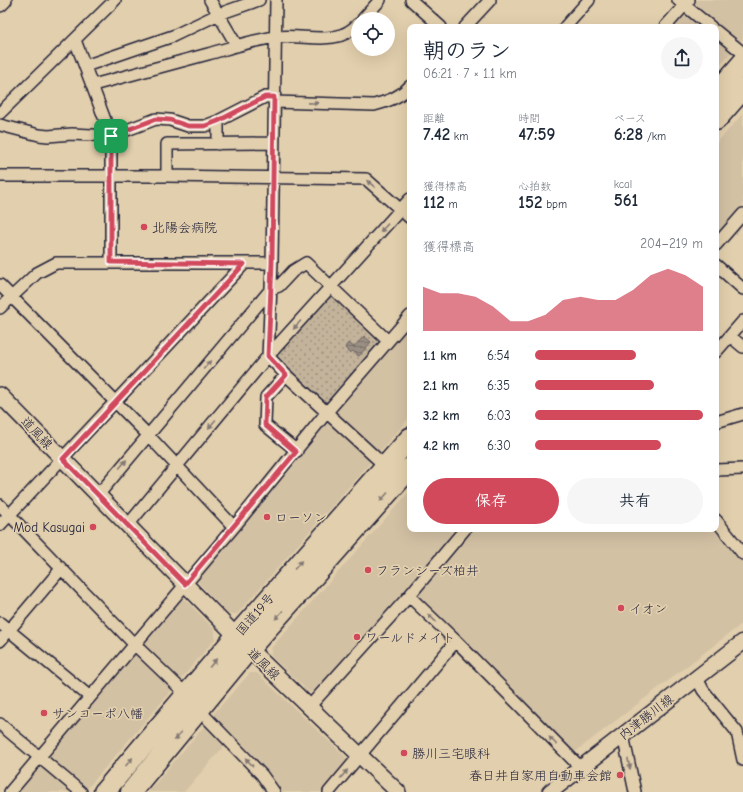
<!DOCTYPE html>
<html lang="ja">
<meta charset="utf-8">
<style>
:root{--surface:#fff;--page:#f6f6f7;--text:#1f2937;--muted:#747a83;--accent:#d1495b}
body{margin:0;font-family:"Comic Neue","Klee One",sans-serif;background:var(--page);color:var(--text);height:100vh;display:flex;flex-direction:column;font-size:15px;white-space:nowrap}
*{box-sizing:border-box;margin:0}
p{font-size:13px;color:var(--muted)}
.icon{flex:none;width:22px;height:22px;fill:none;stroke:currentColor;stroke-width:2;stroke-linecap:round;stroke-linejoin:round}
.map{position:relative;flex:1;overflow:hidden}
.panel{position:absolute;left:407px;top:24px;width:312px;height:508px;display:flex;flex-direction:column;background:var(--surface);border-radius:8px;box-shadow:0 4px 16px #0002}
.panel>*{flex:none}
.controls{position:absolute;left:351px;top:12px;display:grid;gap:8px}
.controls a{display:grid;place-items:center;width:44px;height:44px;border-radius:50%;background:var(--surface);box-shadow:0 4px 16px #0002;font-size:20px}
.pin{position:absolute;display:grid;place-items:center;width:34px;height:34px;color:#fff;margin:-17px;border-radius:8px;box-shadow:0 2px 6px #0006}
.round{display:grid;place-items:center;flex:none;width:42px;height:42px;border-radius:21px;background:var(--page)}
.overview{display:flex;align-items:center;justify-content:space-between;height:68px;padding:0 16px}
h1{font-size:22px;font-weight:800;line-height:30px}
.metrics{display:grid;grid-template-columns:repeat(3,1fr);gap:6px;height:68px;padding:4px 16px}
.metrics div{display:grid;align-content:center}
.metrics b{font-size:17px;font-weight:800}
.metrics small{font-size:11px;font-weight:400}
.metrics p{font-size:11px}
.chart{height:112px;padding:8px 16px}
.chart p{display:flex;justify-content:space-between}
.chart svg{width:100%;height:72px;margin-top:4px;fill:var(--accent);opacity:.7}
.primary-button{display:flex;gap:8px;margin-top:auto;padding:8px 16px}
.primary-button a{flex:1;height:46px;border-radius:24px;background:var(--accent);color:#fff;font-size:16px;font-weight:800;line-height:46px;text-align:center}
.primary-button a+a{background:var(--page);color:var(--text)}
ul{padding:0 16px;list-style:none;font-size:13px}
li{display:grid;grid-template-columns:64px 48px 1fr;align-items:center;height:30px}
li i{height:10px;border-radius:5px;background:var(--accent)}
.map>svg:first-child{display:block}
</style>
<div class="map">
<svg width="743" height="792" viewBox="0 0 743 792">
<defs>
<pattern id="park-dots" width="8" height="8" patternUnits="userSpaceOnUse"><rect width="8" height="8" fill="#c3b39a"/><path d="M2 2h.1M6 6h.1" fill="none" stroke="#9e917f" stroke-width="1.8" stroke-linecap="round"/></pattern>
<pattern id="water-rules" width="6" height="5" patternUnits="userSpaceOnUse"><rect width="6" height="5" fill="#9b8f83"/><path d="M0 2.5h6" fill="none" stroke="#7e746c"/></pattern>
</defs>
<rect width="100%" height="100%" fill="#e2cfad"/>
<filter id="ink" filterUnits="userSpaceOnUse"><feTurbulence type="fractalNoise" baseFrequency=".025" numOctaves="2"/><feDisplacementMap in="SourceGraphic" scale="8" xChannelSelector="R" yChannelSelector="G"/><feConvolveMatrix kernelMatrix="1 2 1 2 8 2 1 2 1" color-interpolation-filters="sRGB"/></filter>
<g filter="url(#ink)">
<path fill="#d3c1a4" d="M696,0H743V39L740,42L736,43L693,8V3Z
M689,13L705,27H672L684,14Z
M716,37L730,49L731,53L716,70Z
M743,113V205L716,235V144Z
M410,324V417L380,451H377L336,413L335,409Z
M325,422H329L369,459L370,463L237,614H228L199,583L198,579Z
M408,493L410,495V529H448L451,532V537L314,692H309L271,656V648Z
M716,528L743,561V623L575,752L571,753L415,599V593L472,529H716Z
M181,600H186L215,630V639L181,679H177L145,646L144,642Z
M135,654H138L172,690L86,790L50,759L49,754Z
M250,673H257L347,758L348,763L323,792H281L260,764L214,718V713Z
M206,724L225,745L184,792H148Z
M36,768H42L70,792H16Z"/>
<path fill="url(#park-dots)" stroke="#726a6a" d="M328,295H333L380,338V341L327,402H324L276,358L275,352Z"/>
<path fill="url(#water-rules)" stroke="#6b6366" d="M364,336L371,342L359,356L357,355L356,353H355L353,351L350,353L345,348L348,343L354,347Z"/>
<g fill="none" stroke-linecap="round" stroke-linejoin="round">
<defs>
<path id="street" d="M210,0L237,46
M276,0L272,263L268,356L286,375L385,466
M411,0L441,27
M678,0L711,27
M363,19L380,0
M465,27L490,0
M565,27L589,0
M665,27L689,0
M716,31L743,53
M75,40L111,136V262
M85,66L173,36L219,14L259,0
M93,85C131,75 170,64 208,54C230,48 253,40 276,37C304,33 336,48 358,24
M274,102L374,105C389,101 400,97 410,86
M0,113L115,0
M218,121V144
M0,125L39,135L48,136L72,134L111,136L156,119L170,120L188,126H205L218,121L265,97H274
M0,176H167L366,179L410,218
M167,176V144L273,143
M716,245L743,214
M716,265L743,289
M0,285L148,435L234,527
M0,308L37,273L56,263H272
M730,336L743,347
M716,352L743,321
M286,375L266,397L265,425L297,451
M716,422L743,414
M716,470L743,469
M99,494L271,289L279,286L293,271L306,263L388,341
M0,505L135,645L186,694
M716,520L743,554
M0,525L244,264
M128,525L268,356L410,199
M409,596L456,641L581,768
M0,623L90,697
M0,641L61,569
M697,678L703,690L737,732L743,760
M309,707L409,596L465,529
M199,710L262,775L274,792
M0,724L81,792
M623,735L635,792
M10,792L234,527L327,412L410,316
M329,792L456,641"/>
<path id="secondary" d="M0,4L4,0
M0,395L249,649L398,792
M550,792L743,642"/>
<path id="highway" d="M716,93L743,62
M716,120L743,89
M104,792L236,636L410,438
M131,792L249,649L410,468"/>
</defs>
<use href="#street" stroke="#22223b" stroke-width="14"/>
<use href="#secondary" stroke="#22223b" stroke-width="18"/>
<use href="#highway" stroke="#22223b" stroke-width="23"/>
<use href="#street" stroke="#e2cfad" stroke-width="11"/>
<use href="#secondary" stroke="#e2cfad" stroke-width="15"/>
<use href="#highway" stroke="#e2cfad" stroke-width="20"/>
</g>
<defs><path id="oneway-solid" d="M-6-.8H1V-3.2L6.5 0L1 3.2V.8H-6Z"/></defs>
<g fill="#827874">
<use href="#oneway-solid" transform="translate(313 103) rotate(1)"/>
<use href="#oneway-solid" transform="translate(371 184) rotate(-140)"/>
<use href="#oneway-solid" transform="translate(384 228) rotate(133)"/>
<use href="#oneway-solid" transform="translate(297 325) rotate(131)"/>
<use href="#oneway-solid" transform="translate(207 365) rotate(-50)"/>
<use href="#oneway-solid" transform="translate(212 424) rotate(130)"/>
<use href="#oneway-solid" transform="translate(123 464) rotate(-50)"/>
<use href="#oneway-solid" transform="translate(384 497) rotate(132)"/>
<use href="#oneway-solid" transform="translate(298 565) rotate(-49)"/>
<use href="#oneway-solid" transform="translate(279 615) rotate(132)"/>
<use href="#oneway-solid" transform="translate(432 618) rotate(-136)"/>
<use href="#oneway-solid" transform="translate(213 663) rotate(-50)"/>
<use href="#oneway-solid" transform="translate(178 736) rotate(130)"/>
<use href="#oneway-solid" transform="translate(553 741) rotate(-134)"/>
<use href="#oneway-solid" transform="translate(129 762) rotate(-50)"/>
<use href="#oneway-solid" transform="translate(249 762) rotate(-134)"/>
<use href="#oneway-solid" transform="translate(629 764) rotate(78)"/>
<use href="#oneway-solid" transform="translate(344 774) rotate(-50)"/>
</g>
</g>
<g fill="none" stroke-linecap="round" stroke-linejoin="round" filter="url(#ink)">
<defs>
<path id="route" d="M265,97H274L272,263L268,356L286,375L266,397L265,425L296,452L185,584L63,459L244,264L111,262V136L156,119L170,120L188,126H205L218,121Z"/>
</defs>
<use href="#route" stroke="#fff" stroke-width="8"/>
<use href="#route" stroke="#d1495b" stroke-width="5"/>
</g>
<g fill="#d1495b" stroke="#e2cfad" stroke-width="1.5">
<circle cx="144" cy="227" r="4"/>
<circle cx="267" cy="517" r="4"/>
<circle cx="93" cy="527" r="4"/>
<circle cx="368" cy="570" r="4"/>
<circle cx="621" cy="608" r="4"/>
<circle cx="357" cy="637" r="4"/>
<circle cx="44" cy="713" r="4"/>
<circle cx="404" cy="753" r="4"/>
<circle cx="620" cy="775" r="4"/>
</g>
<g text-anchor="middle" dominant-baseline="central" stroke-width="3.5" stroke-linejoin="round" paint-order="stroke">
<g font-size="13" fill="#22223b" stroke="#e2cfad" text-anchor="start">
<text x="152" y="227">北陽会病院</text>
<text x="275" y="517">ローソン</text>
<text x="85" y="527" text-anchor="end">Mod Kasugai</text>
<text x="376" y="570">フランシーズ柏井</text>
<text x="629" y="608">イオン</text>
<text x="365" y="637">ワールドメイト</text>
<text x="52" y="713">サンコーポ八幡</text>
<text x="412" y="753">勝川三宅眼科</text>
<text x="612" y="775" text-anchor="end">春日井自家用自動車会館</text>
</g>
<g font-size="13" fill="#22223b" stroke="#e2cfad">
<text transform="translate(37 433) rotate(46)">道風線</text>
<text transform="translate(255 614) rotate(-49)">国道19号</text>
<text transform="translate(264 664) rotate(44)">道風線</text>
<text transform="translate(646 717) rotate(-38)">内津勝川線</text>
</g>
</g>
</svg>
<div class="controls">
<a><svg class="icon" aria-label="locate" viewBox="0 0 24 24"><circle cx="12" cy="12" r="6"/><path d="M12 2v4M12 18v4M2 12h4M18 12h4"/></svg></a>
</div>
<div class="pin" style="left:111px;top:136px;background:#1e9e55"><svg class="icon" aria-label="arrive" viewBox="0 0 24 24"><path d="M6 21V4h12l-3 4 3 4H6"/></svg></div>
<section class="panel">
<div class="overview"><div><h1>朝のラン</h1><p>06:21 · 7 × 1.1 km</p></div><a class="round"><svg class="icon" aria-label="share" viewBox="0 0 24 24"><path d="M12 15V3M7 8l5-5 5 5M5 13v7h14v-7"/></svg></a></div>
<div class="metrics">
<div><p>距離</p><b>7.42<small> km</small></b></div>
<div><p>時間</p><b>47:59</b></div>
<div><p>ペース</p><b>6:28<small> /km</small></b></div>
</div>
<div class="metrics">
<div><p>獲得標高</p><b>112<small> m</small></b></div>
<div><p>心拍数</p><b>152<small> bpm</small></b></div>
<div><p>kcal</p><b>561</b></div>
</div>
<div class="chart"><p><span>獲得標高</span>204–219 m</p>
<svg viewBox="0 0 160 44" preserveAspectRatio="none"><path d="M0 44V17L10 21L20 21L30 23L40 29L50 38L60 38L70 34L80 25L90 23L100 25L110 25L120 19L130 10L140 6L150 10L160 17V44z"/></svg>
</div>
<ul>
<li><b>1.1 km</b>6:54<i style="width:60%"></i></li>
<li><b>2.1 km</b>6:35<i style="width:71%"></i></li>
<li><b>3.2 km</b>6:03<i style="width:100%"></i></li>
<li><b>4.2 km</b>6:30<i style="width:75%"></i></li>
</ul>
<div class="primary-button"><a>保存</a><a>共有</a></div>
</section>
</div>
